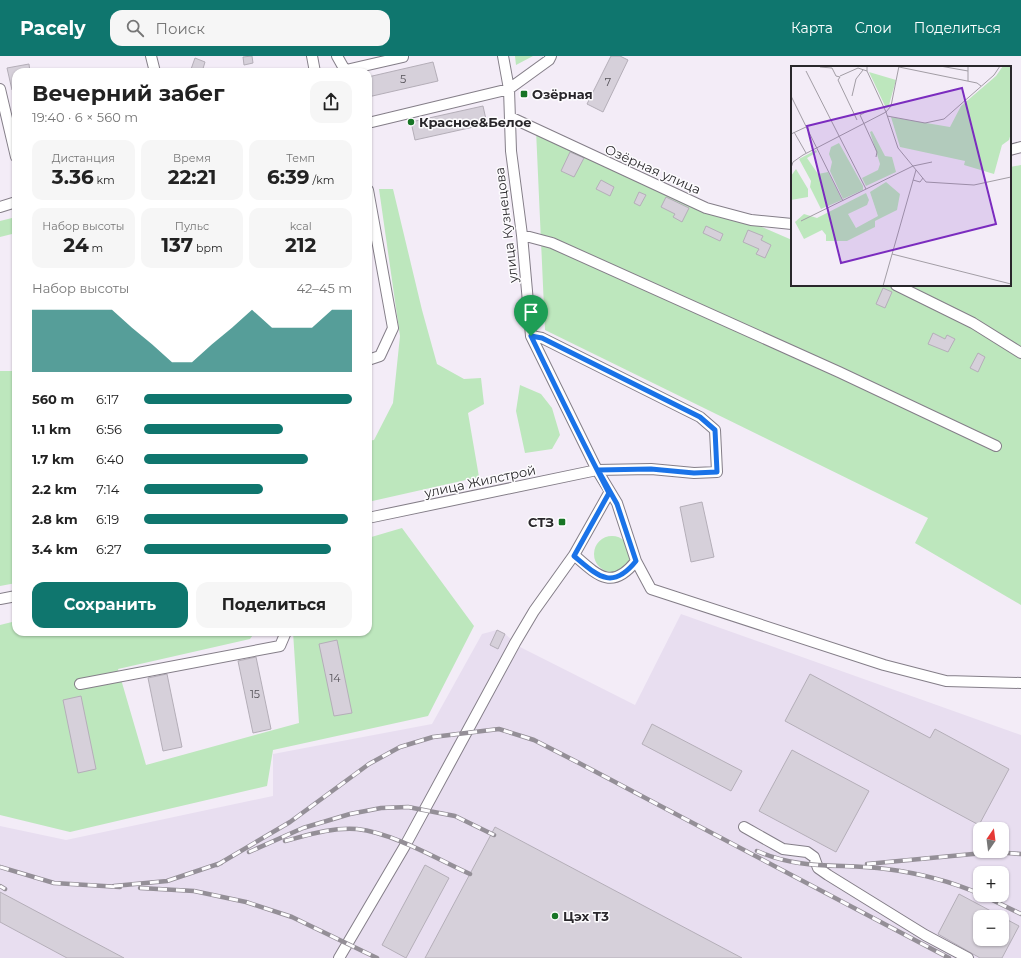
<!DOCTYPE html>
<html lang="ru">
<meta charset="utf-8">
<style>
:root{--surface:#fff;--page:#f6f6f6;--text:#222;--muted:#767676;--accent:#0f766e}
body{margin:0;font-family:Montserrat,sans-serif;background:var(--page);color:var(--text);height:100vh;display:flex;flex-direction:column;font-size:15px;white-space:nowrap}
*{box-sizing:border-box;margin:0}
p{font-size:13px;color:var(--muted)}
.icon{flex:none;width:22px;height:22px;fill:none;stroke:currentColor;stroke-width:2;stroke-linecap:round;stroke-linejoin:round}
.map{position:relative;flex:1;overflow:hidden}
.side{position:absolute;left:12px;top:12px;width:360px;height:568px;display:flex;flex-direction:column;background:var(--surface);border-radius:12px;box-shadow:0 1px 3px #0004}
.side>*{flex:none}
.needle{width:26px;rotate:14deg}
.controls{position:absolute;left:973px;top:766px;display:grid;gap:8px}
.controls a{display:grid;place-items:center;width:36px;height:36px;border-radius:8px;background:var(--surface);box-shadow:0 1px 3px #0004;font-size:20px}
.pin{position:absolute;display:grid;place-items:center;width:34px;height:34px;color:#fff;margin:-41px -17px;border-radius:50% 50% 50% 0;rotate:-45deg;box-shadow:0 0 4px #0007}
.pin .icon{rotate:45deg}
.round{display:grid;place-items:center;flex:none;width:42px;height:42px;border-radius:12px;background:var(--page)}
.head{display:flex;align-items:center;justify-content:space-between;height:68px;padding:0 20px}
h1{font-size:22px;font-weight:700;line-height:30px}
.figures{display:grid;grid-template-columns:repeat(3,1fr);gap:6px;height:68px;padding:4px 20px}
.figures div{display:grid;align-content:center;border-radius:10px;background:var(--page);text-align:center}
.figures b{font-size:20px;font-weight:700}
.figures small{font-size:11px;font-weight:400}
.figures p{font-size:11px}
.chart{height:112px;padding:8px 20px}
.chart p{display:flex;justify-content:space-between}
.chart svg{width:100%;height:72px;margin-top:4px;fill:var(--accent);opacity:.7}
.primary-button{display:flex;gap:8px;margin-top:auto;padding:8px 20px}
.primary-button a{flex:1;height:46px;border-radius:12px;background:var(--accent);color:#fff;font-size:16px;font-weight:700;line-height:46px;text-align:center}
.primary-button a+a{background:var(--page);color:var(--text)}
ul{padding:0 20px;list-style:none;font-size:13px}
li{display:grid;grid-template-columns:64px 48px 1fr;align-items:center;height:30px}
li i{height:10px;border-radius:5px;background:var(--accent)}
header{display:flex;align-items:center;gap:24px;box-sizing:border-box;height:56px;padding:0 20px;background:var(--accent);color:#fff}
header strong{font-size:19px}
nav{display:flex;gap:22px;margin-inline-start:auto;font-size:14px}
.search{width:280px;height:36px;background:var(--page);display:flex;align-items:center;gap:10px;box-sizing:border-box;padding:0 14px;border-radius:12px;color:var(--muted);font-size:15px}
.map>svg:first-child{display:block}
</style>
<header>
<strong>Pacely</strong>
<div class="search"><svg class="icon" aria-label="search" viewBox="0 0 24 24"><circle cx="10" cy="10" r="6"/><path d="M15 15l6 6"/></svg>Поиск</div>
<nav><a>Карта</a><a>Слои</a><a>Поделиться</a></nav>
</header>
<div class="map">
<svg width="1021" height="902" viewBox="0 0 1021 902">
<rect width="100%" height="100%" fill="#f3ecf7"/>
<path fill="#e8def0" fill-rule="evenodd" d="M681,558L1021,679V902H0V770L66,784L273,740V698L432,668L482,578L497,574L505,578L520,591L635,649ZM980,773H1002V795H980ZM980,817H1002V839H980ZM980,861H1002V883H980Z"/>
<path fill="#bde7bd" d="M515,0H533L516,9Z
M536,74L792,184V229H1010V111L1021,109V549L915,487L928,462L545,274Z
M379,133H393L422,254L437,308L464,323L481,322L484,348L468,357L479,421L368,446V385L374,384L393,347L400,280Z
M16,161V177L0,181V165Z
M0,315H16V527L0,530Z
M520,329L541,338L552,352L560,379L552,393L525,397L516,355Z
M402,472L474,570L428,660L273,694L267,730L70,776L0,759V569L16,565V576H255L250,583L118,613L146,709L299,667L293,576H368V482Z
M594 498a18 18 0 1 1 36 0a18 18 0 1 1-36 0Z"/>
<path fill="#d6d0da" stroke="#b4aeb8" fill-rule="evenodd" d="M252,0L253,7L244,9L243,1Z
M611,0H620L628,4L603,56L587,48Z
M195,2L205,6L202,16H190Z
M433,6L438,25L368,41V21Z
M29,8L30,16H16V34H12L7,12Z
M483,50L487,68L415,84L411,66Z
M570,96L584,102L574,121L561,115Z
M601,124L614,131L610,140L596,133Z
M639,136L646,139L640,150L634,147Z
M666,141L689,152L682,166L673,161L675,158L661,151Z
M706,170L723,178L720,185L703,177Z
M748,174L763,180L761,184L771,189L765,202L756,198L759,193L743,186Z
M883,232L892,236L885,252L876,248Z
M933,277L945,283L947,279L955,283L948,296L928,288Z
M978,297L985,301L978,316L970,312Z
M702,446L714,501L691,506L680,451Z
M497,574L505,578L498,593L490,589Z
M337,584L352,657L334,660L319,588Z
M256,601L271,673L253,677L238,605Z
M167,618L182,691L163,695L148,622Z
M810,618L930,682L935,673L1009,713L979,769L785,665Z
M81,640L96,713L78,717L63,644Z
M652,668L742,715L731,735L642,688Z
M792,694L869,735L836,796L759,755Z
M495,771L742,902H425Z
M425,809L449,822L406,902L382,889Z
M0,836L124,902H67L0,866Z
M959,838L1019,870L1002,902H980L938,878ZM980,861H1002V883H980Z"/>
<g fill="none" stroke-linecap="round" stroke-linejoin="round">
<defs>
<path id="minor" d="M151,0L155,16
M312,0L315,16
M337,0L346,16V14L403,1
M503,0L509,33L511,95L522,179L531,280L597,414L617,447L636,505L651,533L884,609L946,625L1021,627
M0,33L16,101
M510,61L706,152L751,164L792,168
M368,67L509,33L549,4L551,0
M1010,94L1021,91
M368,134L393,272L380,300L368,304
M0,151L16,146
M522,179L552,187L839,316L996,390
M896,229L973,267L1021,297
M368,462L597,414L651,413L694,417L717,416L715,374L700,361L542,282L531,280
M574,499C598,520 612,535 636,505
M0,543L16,540
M80,628L280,590L286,576
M744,771L783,793L807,796L814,801L818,812L828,819L925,879L968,902
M339,902L406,788L515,587L534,555L574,499L609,437"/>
</defs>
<use href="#minor" stroke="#847e88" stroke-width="12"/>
<use href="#minor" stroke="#fff" stroke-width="10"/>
<defs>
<path id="rail" d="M285,785C308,779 333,771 357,773C393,777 437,803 470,818
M757,795C803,815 840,807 886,813C918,817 950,825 980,838
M249,796L303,772L350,758L381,752L408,751L455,760L494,779
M867,808L994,796L1021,798
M217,809L290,766L369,708L400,691L433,681L499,673L534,684L579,707L949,902
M0,811L54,827L120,831
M0,830L5,833
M114,830L167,825L221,807
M140,832L194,835L246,846L292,861L377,902
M982,839L1021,858"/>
</defs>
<use href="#rail" stroke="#948f97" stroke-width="4.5"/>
<use href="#rail" stroke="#fdfcfe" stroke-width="3" stroke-dasharray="9" stroke-linecap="butt"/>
</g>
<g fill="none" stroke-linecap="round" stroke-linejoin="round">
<defs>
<path id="route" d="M531,280C556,332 582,385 609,437L574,500C598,520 612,535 636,505L617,448L598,414L651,413L694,417L717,416L715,374L700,361L542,282L531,280"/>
</defs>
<use href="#route" stroke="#fff" stroke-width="8"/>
<use href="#route" stroke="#1a73e8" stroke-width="5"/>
</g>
<g fill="#177525" stroke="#fdfcfe" stroke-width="1.5">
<rect x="520" y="34" width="8" height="8" rx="2"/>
<circle cx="411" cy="66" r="4"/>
<rect x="558" y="462" width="8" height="8" rx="2"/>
<circle cx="555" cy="860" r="4"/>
</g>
<g text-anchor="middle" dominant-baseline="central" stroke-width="3" stroke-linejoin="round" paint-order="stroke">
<g font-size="11" fill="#545157">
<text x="403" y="23">5</text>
<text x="608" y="26">7</text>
<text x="335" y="622">14</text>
<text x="255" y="638">15</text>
</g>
<g font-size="13" font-weight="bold" fill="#29272b" stroke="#fdfcfe" text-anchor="start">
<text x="532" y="38">Озёрная</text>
<text x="419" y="66">Красное&amp;Белое</text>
<text x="554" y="466" text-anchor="end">СТЗ</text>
<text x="563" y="860">Цэх Т3</text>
</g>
<g font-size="13" fill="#29272b" stroke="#fdfcfe">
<text transform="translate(653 113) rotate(24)">Озёрная улица</text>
<text transform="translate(506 169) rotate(-97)">улица Кузнецова</text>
<text transform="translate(480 425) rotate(-12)">улица Жилстрой</text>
</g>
</g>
<g transform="translate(791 10)">
<rect width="220" height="220" fill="#f3ecf7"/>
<path d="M212,0H220V67L218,74L211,79L203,108L173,99L174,95L109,81L100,51L159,61L170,40L205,10ZM78,6L105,14L98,39L95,42ZM81,65L94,90L101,91L105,106L75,120L71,112L87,104L89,98L79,66ZM48,77L72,120V124L52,133L39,105L41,96L38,88L40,81ZM25,84L26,86L16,92L27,108L37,106L51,134L30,143L19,121L20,115L8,93ZM5,103L17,123V131L0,134V110ZM95,116L109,128L106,144L84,155V161L56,175H35V169L31,164L13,173L4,156L13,148L26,152L75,127L78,134L76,139L57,148L65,162L87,150L79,126Z" fill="#bde7bd"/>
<path fill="none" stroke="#a29da5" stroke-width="1" d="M76,0V5L95,46L107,82L135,116L183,119L220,111M149,0L177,5M177,0V15M29,1L41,2L45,10L49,11L47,14L66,54M108,1L186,17L190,20M15,5L75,123M49,10L67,2L76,5M0,30L52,135M61,30L65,13L72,4M77,45L69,49L86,86L85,91M96,50L134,57L153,53L203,9L209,0M3,66L15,87M0,68L15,61M0,102L2,96L12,89L95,46L100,40L108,0M122,114L129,116L132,112M10,155L122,100L141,96M101,188L220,218M92,220L125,104"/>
<path fill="#7b2cbf" fill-opacity="0.15" stroke="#7b2cbf" stroke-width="2" d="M171,22L205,158L50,197L16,60Z"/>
<rect width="220" height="220" fill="none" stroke="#29272b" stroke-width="2"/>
</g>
</svg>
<div class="controls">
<a><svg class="needle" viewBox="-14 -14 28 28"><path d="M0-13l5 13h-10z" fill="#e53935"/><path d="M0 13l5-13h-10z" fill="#767676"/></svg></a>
<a>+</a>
<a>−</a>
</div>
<div class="pin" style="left:531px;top:280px;background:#1e9e55"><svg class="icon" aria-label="arrive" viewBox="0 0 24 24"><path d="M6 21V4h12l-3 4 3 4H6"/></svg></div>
<section class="side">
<div class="head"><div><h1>Вечерний забег</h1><p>19:40 · 6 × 560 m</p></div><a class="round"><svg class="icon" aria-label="share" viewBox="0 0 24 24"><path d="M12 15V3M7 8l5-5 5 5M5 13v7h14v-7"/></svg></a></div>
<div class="figures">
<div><p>Дистанция</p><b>3.36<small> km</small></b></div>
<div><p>Время</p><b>22:21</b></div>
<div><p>Темп</p><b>6:39<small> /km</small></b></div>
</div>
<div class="figures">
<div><p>Набор высоты</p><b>24<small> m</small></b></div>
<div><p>Пульс</p><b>137<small> bpm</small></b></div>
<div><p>kcal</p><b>212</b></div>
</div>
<div class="chart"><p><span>Набор высоты</span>42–45 m</p>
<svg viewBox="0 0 160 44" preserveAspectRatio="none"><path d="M0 44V6L10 6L20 6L30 6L40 6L50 17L60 27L70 38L80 38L90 27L100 17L110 6L120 17L130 17L140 17L150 6L160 6V44z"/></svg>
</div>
<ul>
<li><b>560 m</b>6:17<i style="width:100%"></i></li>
<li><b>1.1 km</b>6:56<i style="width:67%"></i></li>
<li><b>1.7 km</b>6:40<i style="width:79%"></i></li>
<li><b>2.2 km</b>7:14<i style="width:57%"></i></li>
<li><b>2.8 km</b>6:19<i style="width:98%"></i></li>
<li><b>3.4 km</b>6:27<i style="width:90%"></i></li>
</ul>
<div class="primary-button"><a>Сохранить</a><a>Поделиться</a></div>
</section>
</div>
